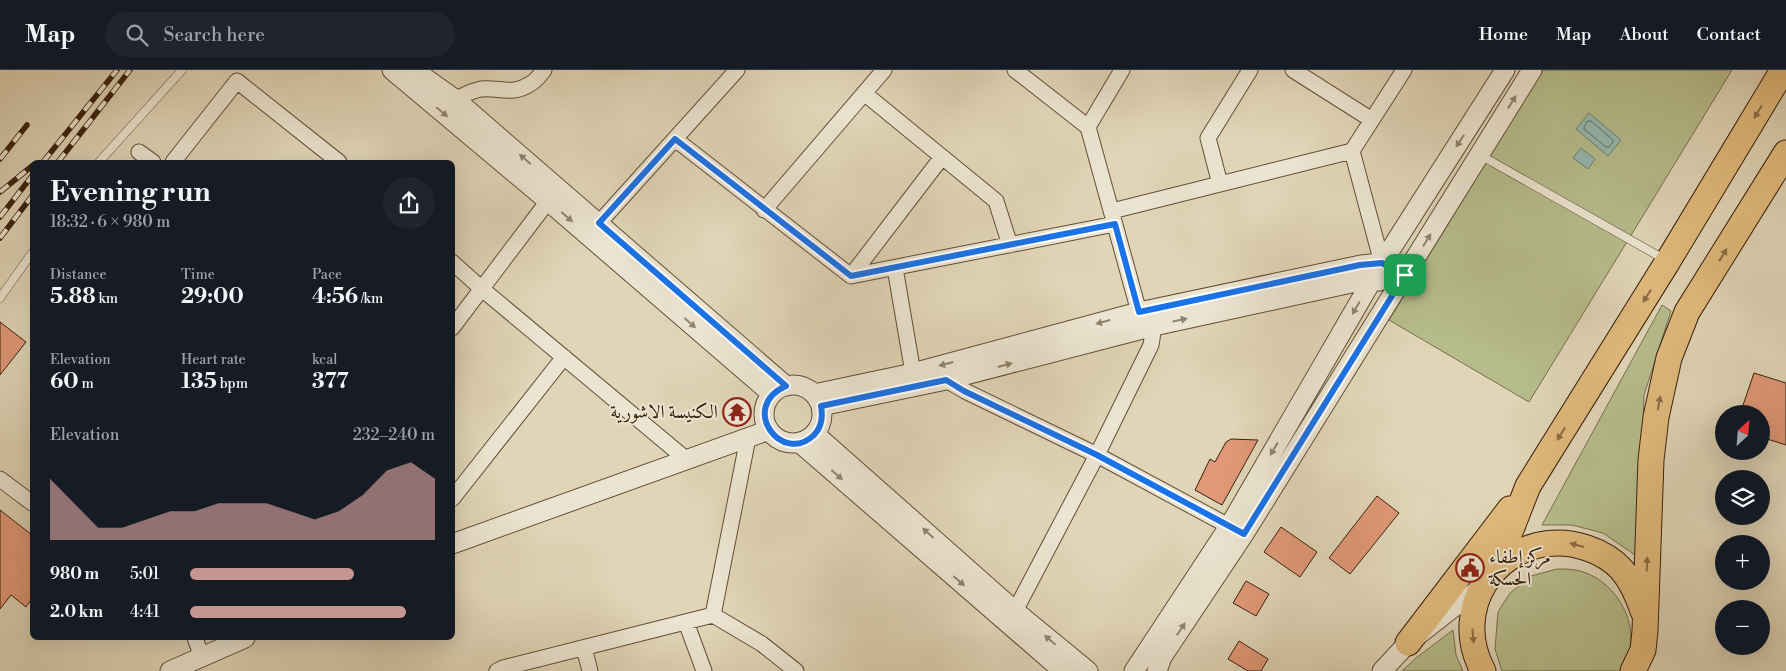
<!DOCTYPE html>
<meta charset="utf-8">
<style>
:root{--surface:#171b24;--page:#20242c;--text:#f1f3f6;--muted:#9ea1a6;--line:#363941;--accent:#c59692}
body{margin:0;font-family:"Libre Bodoni",Amiri,serif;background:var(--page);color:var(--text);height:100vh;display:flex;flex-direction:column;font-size:19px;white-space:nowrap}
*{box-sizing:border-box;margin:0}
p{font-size:16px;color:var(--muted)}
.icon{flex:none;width:28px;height:28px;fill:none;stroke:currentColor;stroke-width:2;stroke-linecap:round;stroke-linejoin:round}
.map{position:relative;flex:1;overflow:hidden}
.panel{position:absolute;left:30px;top:90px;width:425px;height:480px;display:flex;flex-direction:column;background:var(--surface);border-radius:8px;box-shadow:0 5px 20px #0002}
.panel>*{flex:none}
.needle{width:32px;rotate:26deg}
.fabs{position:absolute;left:1715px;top:335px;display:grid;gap:10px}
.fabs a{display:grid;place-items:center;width:55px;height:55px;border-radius:50%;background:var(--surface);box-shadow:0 5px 20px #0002;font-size:25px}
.pin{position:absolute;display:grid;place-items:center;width:42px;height:42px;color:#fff;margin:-21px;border-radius:10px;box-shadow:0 2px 8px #0006}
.round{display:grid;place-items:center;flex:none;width:52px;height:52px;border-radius:26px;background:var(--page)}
.head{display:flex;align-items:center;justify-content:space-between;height:85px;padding:0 20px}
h1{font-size:28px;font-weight:700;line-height:38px}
.figures{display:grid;grid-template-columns:repeat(3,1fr);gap:8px;height:85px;padding:5px 20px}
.figures div{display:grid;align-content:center}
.figures b{font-size:21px;font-weight:700}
.figures small{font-size:14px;font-weight:400}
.figures p{font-size:14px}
.chart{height:140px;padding:10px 20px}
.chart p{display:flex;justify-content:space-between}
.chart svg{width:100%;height:90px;margin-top:5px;fill:var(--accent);opacity:.7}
ul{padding:0 20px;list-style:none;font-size:16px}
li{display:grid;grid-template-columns:80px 60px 1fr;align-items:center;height:38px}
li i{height:12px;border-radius:6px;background:var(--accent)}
header{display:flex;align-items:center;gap:30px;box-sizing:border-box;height:70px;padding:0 25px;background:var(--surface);border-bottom:1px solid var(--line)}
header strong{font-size:24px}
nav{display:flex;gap:28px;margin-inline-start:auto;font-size:18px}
.search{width:350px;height:45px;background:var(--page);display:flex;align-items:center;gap:12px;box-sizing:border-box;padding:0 18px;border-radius:28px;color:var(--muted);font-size:19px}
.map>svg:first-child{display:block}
</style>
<header>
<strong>Map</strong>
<div class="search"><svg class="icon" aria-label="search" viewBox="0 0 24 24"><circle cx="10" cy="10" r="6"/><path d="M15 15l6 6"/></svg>Search here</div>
<nav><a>Home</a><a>Map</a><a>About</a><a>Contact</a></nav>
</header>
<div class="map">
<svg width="1786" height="601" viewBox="0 0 1786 601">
<rect width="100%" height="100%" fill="#e0d5b7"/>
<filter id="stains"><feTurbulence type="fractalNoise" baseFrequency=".004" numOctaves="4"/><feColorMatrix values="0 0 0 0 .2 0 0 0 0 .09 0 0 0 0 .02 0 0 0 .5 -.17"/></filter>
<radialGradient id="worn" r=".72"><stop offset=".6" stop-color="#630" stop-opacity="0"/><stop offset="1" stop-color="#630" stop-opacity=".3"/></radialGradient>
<path fill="#b6bc8c" stroke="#786e4c" d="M1543,0H1732L1529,332L1389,250Z
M1662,235L1671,241L1644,325L1638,487L1603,463L1572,455H1542Z
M1557,499C1565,499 1573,499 1580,501C1613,510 1636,546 1630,579C1629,586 1625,594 1622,601H1502L1495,579L1498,542L1510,523L1531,506Z
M1453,560L1456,585L1463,601H1402L1416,588Z"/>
<path fill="#94b8b0" stroke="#707b6e" d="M1589,43L1621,70L1608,86L1576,59Z
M1581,78L1595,89L1588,99L1573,88Z"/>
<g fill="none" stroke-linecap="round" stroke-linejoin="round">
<path stroke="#666c5e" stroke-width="1" d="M1588,51H1591L1613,70V72L1609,77H1606L1584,59V57Z"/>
</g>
<path fill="#e09877" stroke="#39200c" d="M0,252L26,272L0,305Z
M1754,303L1786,313V375L1761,367V344H1740Z
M1231,369L1258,370L1222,435L1195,420L1210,389L1215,392L1226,372Z
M1377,426L1399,443L1350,504L1329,488Z
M0,440L32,465V528L26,537L11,525L0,539Z
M1281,457L1317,482L1300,507L1264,482Z
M1246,511L1269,524L1256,546L1233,533Z
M1239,571L1268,589L1261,601H1248L1228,589Z"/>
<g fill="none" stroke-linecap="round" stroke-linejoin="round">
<defs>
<path id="service" d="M1480,85L1664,189
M99,92L182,0
M0,228L32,183"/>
<path id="minor" d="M1015,0L1088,57L1139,242
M1293,0L1372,50
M864,23L996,131L1010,175
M456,30C463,25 471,21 481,19C499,17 512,26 530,14C536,11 540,5 544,0
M1088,57L1122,0
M675,69L851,206L1115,154
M139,82L153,92
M173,92L237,11L339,92
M1220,114L1208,68L1250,0
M764,140L884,0
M1112,141L1352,81
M599,153L737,0
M452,192L482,219L687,390
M1382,193L1352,81L1404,0
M895,198L913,303
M851,206L942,87
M452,258L548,131
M946,310L965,321L1097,385L1238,461
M0,409L32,433
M452,429L564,287
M1015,541L1097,385L1151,275L1154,256
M713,545L762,574L796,601
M686,552L704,601
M195,568L202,587
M584,578L590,601
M497,601L503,598L713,545L748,368"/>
<path id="tertiary" d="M392,0L548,131L772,324
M414,0L456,30L786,316
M764 344a29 29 0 1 1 58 0a29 29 0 1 1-58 0Z
M814,324L913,303L1139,242L1361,195L1382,193L1391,198
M821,336L946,310L1154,256L1374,208L1379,211
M815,364L1015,541L1088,601
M800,373L1063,601
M452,474L769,360
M170,601L245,568
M1134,601L1230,455L1382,193L1505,0
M1157,601L1162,587L1244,464L1532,0
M1382,601L1408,573L1450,540L1481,518"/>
<path id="trunk" d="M1496,498L1528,416L1668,191L1783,0
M1408,573L1510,439
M1483,601C1475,586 1471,571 1472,554C1475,496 1533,459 1587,478C1599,482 1613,490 1622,500C1632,512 1638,526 1643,541
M1633,601L1643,580L1645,561L1651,390L1656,347L1669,288L1687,242L1786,83"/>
</defs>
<use href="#service" stroke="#634d37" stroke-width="9"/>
<use href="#minor" stroke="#634d37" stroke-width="17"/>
<use href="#tertiary" stroke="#634d37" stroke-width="21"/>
<use href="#trunk" stroke="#39200c" stroke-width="27"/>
<use href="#service" stroke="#ebe4d0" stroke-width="8"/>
<use href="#minor" stroke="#ebe4d0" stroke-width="15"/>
<use href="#tertiary" stroke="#ebe4d0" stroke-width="19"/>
<use href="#trunk" stroke="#e0ba7c" stroke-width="25"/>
<defs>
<path id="rail" d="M0,89L27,55
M43,92L117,0
M58,92L130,0
M0,122L32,96
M0,147L32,106
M0,168L32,126"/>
</defs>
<use href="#rail" stroke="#39200c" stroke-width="5.5"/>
<use href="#rail" stroke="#ebe4d0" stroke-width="4" stroke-dasharray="11" stroke-linecap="butt"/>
</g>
<defs><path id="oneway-solid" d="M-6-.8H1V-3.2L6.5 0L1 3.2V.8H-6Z" transform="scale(1.25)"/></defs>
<g fill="#92826e">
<use href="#oneway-solid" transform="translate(1512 32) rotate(-58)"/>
<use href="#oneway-solid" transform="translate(442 42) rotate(40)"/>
<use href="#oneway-solid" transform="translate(1460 71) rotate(123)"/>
<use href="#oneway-solid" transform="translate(525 89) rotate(-139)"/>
<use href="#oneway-solid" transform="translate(567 147) rotate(41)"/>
<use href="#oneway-solid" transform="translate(1427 170) rotate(-58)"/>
<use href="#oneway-solid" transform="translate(1356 238) rotate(120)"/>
<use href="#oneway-solid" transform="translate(1180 250) rotate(-12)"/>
<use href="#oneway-solid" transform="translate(1103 252) rotate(165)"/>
<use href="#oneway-solid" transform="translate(690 253) rotate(41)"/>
<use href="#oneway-solid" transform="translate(946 294) rotate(165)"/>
<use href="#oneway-solid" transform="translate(1005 295) rotate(-15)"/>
<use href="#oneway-solid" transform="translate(1274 379) rotate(120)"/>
<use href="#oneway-solid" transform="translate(837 405) rotate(41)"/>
<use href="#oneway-solid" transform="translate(928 463) rotate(-138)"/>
<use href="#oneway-solid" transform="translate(959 511) rotate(41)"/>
<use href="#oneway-solid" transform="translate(1181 559) rotate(-56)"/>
<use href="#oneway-solid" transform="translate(1050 570) rotate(-140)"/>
</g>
<g fill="#8c6d44">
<use href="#oneway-solid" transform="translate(1758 42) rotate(121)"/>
<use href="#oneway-solid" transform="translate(1723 185) rotate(-58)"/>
<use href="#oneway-solid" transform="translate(1647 226) rotate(122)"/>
<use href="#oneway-solid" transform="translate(1659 333) rotate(-80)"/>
<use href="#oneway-solid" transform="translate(1561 364) rotate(122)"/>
<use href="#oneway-solid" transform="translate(1577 475) rotate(-165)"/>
<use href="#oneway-solid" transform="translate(1647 494) rotate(-88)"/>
<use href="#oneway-solid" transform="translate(1473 566) rotate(85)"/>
</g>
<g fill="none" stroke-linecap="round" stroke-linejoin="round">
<defs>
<path id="route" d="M675,69L851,206L1115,154L1139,242L1360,195L1382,193L1405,205L1244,464L1097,385L964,321L946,310L821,336C823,347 822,357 814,365C782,396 738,337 786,316L599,153Z"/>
</defs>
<use href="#route" stroke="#fff" stroke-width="10"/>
<use href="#route" stroke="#1a73e8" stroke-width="6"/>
</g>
<defs>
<symbol id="temple-ring" viewBox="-11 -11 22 22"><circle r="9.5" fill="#ebe4d0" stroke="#8f2418" stroke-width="1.5"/><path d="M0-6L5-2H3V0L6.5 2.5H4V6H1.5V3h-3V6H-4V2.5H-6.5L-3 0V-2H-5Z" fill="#8f2418"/></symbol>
<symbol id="civic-ring" viewBox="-11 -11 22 22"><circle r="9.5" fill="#ebe4d0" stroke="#8f2418" stroke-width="1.5"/><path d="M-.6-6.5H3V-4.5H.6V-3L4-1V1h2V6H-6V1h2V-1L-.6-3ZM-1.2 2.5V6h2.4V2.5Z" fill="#8f2418"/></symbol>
</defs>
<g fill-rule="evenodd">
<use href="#temple-ring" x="721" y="326" width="32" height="32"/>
<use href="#civic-ring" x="1454" y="482" width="32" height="32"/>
</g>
<g text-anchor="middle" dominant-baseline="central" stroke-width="4" stroke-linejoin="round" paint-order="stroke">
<g font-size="19" fill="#39200c" stroke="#ebe4d0" text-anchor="end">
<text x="718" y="342">الكنيسة الاشورية</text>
<text x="1489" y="487" text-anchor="start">مركز إطفاء<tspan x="1489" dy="22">الحسكة</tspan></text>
</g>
</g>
<rect width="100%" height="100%" filter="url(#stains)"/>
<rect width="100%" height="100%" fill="url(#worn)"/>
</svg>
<div class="fabs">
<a><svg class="needle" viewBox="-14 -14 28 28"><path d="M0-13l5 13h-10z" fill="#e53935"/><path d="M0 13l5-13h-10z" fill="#9ea1a6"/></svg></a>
<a><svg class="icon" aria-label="layers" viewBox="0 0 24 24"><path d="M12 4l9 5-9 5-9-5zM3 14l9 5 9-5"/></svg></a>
<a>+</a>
<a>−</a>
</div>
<div class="pin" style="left:1405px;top:205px;background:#1e9e55"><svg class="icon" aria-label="arrive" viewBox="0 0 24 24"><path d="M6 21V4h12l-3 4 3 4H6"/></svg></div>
<section class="panel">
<div class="head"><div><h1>Evening run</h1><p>18:32 · 6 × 980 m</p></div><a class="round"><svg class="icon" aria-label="share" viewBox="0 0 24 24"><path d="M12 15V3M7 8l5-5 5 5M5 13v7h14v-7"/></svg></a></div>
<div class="figures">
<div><p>Distance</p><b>5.88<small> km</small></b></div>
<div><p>Time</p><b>29:00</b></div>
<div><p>Pace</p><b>4:56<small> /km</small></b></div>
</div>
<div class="figures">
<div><p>Elevation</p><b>60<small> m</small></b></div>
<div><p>Heart rate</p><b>135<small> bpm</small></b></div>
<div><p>kcal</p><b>377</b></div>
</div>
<div class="chart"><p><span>Elevation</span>232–240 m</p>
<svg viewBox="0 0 160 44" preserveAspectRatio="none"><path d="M0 44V14L10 26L20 38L30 38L40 34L50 30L60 30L70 26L80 26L90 26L100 30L110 34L120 30L130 22L140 10L150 6L160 14V44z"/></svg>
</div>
<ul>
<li><b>980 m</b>5:01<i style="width:67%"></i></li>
<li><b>2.0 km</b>4:41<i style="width:88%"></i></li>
</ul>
</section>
</div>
